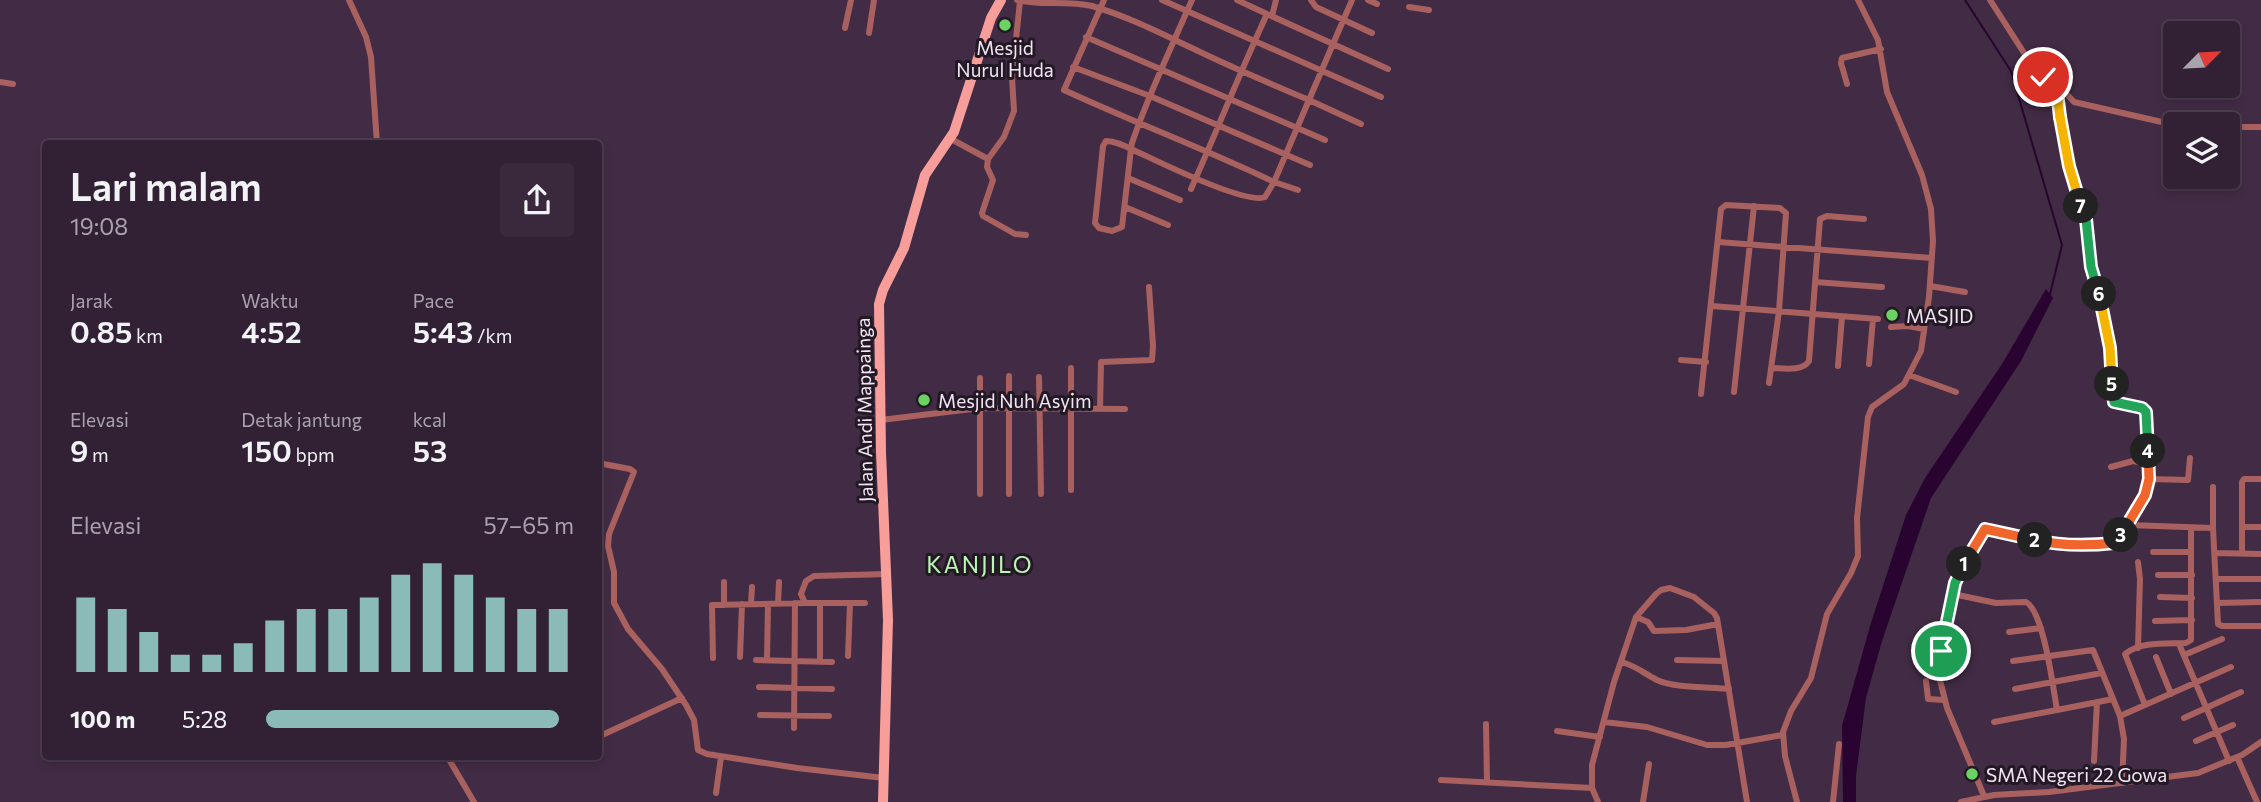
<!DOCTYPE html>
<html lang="id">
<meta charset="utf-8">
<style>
:root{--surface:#322134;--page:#3a293c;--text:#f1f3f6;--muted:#a8a3ac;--line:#4d3e4f;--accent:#8bbbb9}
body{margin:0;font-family:Commissioner,sans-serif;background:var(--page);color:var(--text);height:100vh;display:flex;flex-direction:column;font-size:26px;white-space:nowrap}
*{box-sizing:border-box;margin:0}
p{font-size:23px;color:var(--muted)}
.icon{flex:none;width:38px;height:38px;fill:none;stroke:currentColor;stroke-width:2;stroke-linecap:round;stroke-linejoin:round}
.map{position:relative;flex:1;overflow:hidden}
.side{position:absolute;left:42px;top:140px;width:560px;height:620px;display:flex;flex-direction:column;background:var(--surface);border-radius:7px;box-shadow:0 4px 10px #0003,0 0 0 2px var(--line)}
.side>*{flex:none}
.needle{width:46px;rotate:66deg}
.tools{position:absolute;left:2163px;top:21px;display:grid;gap:14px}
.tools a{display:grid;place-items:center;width:77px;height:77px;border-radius:7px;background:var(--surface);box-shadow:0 4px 10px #0003,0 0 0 2px var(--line);font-size:35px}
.pin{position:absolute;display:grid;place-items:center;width:60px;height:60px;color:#fff;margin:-30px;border:4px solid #fff;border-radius:50%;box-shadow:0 2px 7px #0007}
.km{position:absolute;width:35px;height:35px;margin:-18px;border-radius:50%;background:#222;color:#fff;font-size:19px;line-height:35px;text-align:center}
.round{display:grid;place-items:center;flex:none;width:74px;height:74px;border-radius:7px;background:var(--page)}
.head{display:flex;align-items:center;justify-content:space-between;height:119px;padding:0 28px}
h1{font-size:38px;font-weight:600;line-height:52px}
.stats{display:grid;grid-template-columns:repeat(3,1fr);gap:10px;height:119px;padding:7px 28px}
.stats div{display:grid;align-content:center}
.stats b{font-size:30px;font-weight:600}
.stats small{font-size:19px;font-weight:400}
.stats p{font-size:19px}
.chart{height:196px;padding:14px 28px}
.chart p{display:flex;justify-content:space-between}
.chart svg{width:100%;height:126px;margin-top:7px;stroke:var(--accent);stroke-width:6}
ul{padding:0 28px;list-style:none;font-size:23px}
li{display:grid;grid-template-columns:112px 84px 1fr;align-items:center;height:52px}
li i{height:18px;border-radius:9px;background:var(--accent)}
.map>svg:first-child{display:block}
</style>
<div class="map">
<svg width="2261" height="802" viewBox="0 0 2261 802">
<rect width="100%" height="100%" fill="#422c45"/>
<path fill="#2a0430" d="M2046,289L2053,298L2021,361L1931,498L1882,641L1866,698L1856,776V802H1843L1842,726L1870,626L1906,515L1925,478L2002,364Z"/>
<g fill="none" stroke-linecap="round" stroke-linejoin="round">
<path stroke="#2a0430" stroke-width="2" d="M1965,0L2011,71L2062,245L2050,294"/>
<path stroke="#a9615f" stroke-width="6" d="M349,0L366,37L371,57L377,144
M1017,0C1041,6 1067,0 1092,6C1127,16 1162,34 1196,50C1233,68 1271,84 1309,100L1333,44L1267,14C1240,72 1217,131 1191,189
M1104,0L1064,90C1133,122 1205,149 1274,182L1265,197C1247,205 1163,164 1142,154C1130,149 1118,141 1106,141L1103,146L1095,223L1099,228L1112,231L1122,227L1131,149L1132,143C1147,98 1168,55 1187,11L1381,97
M1162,0L1187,11L1192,0
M1237,0L1267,14
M1311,0L1316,7L1372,33
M1352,0L1333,44L1388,69
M1368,0L1377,4
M1990,0L2033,67L2043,77L2062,89L2074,102L2175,125
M1409,7L1429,10
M1272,16L1276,0
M845,28L851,0
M869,33L874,0
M1086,37L1325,140
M1073,67L1150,96L1310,165
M0,82L13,84
M1847,84L1841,63L1842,58L1881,49
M2056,84L2069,166L2086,219L2089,258L2104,315L2112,365V397L2116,403L2142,408L2147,415L2148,464L2133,461L2111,467
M2228,127H2261
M951,139L988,159L1004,137L1014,111L1012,77L1020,1
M988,159L987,167L993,180L982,213L983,216L1015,234L1026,235
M1128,178L1180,200
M1298,190L1274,182L1309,100L1361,124
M1125,207L1168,225
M1718,242L1932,258
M1815,282L1882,287
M1930,286L1965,292
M1712,306L1878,319
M1891,327L1908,326L1924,329
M1681,360L1706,362
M1869,364L1873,319
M1838,366L1842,317
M1771,368C1783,368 1802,372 1809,361L1820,219L1827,216L1864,219
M1909,375L1956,392
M1009,376V494
M1039,377L1041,494
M1734,392L1754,206
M1701,394L1721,209L1726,205L1780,208L1786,213L1779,311L1769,383
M1100,409L1101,362L1152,360L1153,346L1149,287
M881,420L980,408L1125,409
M598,463L630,469L634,472L609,534L608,546L614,572V603L628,629L662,669L686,705L694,720L698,750L707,754L797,768L884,778
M2149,479L2188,480L2190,458
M2213,487V528
M1071,490V368
M980,494V378
M2129,525C2140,504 2151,488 2148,464
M2242,527H2261
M2153,552H2191
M2216,553L2261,554
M2242,553V482L2244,479H2261
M2158,575H2192
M2218,579H2261
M1953,594L1996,603L2026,602C2044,612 2053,688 2057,710L2113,699
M2160,597L2192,598
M778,603L779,582
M865,603H805L801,594L806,581L814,576L888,574
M2217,603L2261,602
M751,604L752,587
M724,605V582
M1636,617L1648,622L1654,631L1686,630L1718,624
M2155,621L2192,620
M2009,632L2041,628
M2179,644L2229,761
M2138,648L2140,579L2138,562
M2184,655L2222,639
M848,656L850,603
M740,657L742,604
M2156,657L2171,694
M713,658L712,605L805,603
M756,660L832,662
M767,660L768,604
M1677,660L1724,661
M820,661V603
M2013,661L2093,650L2120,716L2124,739L2122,783
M1622,662C1638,667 1643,673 1657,680C1674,688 1709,687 1729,689
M1926,681L1928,699L1944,700
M759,687L832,689
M2015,689L2102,673
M2145,705L2125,654C2141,641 2167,644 2186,643L2191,640V529
M760,715L829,716
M2120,716L2231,667
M2184,718L2241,692
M1604,722L1647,727L1707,745H1726L1782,735
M1994,722L2057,710
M1486,724L1487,782
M794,728L795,603
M1557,731L1600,737
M600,736L682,698
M2196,741L2233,725
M447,756L474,802
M2237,757L2257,802
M2094,761L2097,702
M1441,780L1592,788
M716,793L721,757
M1984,796L1947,708L1939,676L1941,651L1955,583L1984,530L2058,546L2114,543L2129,525L2213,528L2218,624L2222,626H2261
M1598,802L1592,788V765L1614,682L1636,617L1656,594L1661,590L1670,588L1694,597L1714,613L1717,618L1747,802
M1643,802L1649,764
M1797,802L1785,756L1783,732L1791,711L1811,678L1827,614L1851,573L1858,556L1857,518L1868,417L1872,407L1904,384L1921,351L1929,297L1933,241L1931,209L1922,175L1887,92L1878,40L1858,0
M1833,802L1839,744
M1961,802L1994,795L2049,792L2198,773L2242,755L2261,742"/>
<path stroke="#f79e9b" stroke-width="10" d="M883,802L888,620L881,452L879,304L883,290L904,248L925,175L954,132L991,18L1001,0"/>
</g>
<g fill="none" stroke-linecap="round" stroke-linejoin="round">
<defs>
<path id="split-1" d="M1941,651L1955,583L1964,564"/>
<path id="split-2" d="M1964,564L1985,529L2035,540"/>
<path id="split-3" d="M2035,540C2062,546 2087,546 2114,543L2121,535"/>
<path id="split-4" d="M2121,535L2145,495L2149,479L2148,451"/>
<path id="split-5" d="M2112,384L2114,402L2142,408L2146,412L2148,451"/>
<path id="split-6" d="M2099,294L2110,348L2112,384"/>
<path id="split-7" d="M2081,206L2086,219L2091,267L2099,294"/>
<path id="split-8" d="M2060,117L2069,166L2081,206"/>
<path id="split-9" d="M2043,77L2056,84L2060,117"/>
</defs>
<use href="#split-1" stroke="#fff" stroke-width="14"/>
<use href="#split-2" stroke="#fff" stroke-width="14"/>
<use href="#split-3" stroke="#fff" stroke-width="14"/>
<use href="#split-4" stroke="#fff" stroke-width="14"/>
<use href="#split-5" stroke="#fff" stroke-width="14"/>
<use href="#split-6" stroke="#fff" stroke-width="14"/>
<use href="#split-7" stroke="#fff" stroke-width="14"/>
<use href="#split-8" stroke="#fff" stroke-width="14"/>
<use href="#split-9" stroke="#fff" stroke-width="14"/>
<use href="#split-1" stroke="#22a559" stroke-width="9"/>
<use href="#split-2" stroke="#f0652b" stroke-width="9"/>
<use href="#split-3" stroke="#f0652b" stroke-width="9"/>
<use href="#split-4" stroke="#f0652b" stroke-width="9"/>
<use href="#split-5" stroke="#22a559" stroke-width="9"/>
<use href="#split-6" stroke="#f5b400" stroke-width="9"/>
<use href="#split-7" stroke="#22a559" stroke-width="9"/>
<use href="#split-8" stroke="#f5b400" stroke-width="9"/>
<use href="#split-9" stroke="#f5b400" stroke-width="9"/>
</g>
<g fill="#6bd363" stroke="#231924" stroke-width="2.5">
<circle cx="1005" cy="25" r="7"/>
<circle cx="1892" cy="315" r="7"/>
<circle cx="924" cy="400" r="7"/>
<circle cx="1972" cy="774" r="7"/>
</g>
<g text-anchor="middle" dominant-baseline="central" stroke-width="6" stroke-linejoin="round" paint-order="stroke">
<g font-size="19" fill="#f3e5f5" stroke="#231924" text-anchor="start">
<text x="1005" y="47" text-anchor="middle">Mesjid<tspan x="1005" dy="22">Nurul Huda</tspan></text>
<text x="1906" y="315">MASJID</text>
<text x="938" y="400">Mesjid Nuh Asyim</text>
<text x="1986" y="774">SMA Negeri 22 Gowa</text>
</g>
<g font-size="19" fill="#f3e5f5" stroke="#231924">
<text transform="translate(864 410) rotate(-91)">Jalan Andi Mappainga</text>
</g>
<g font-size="23" letter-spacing="2" fill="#bcf3b6" stroke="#231924">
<text x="980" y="564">KANJILO</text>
</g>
</g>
</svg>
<div class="tools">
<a><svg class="needle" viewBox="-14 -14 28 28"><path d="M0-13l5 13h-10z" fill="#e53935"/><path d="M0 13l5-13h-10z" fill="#a8a3ac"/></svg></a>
<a><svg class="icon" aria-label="layers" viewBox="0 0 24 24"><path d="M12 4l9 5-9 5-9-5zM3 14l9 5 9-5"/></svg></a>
</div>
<div class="pin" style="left:1941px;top:651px;background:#1e9e55"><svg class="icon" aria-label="arrive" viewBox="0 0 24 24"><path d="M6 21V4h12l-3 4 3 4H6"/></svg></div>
<div class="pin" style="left:2043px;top:77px;background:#d93025"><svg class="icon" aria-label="check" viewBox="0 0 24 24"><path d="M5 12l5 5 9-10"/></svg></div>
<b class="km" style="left:1964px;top:564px">1</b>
<b class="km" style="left:2035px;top:540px">2</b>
<b class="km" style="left:2121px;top:535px">3</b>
<b class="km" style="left:2148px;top:451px">4</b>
<b class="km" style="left:2112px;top:384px">5</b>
<b class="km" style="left:2099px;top:294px">6</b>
<b class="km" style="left:2081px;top:206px">7</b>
<section class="side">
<div class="head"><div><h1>Lari malam</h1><p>19:08</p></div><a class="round"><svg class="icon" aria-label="share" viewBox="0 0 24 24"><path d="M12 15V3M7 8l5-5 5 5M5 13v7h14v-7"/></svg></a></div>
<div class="stats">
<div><p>Jarak</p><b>0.85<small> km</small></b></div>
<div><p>Waktu</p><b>4:52</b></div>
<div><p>Pace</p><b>5:43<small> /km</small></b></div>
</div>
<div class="stats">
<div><p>Elevasi</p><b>9<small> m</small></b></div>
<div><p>Detak jantung</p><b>150<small> bpm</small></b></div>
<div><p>kcal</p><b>53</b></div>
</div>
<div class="chart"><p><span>Elevasi</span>57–65 m</p>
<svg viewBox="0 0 160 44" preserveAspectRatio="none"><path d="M5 44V18M15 44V22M25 44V30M35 44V38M45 44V38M55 44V34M65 44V26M75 44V22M85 44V22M95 44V18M105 44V10M115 44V6M125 44V10M135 44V18M145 44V22M155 44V22"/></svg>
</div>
<ul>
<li><b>100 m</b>5:28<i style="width:95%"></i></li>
</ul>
</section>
</div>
